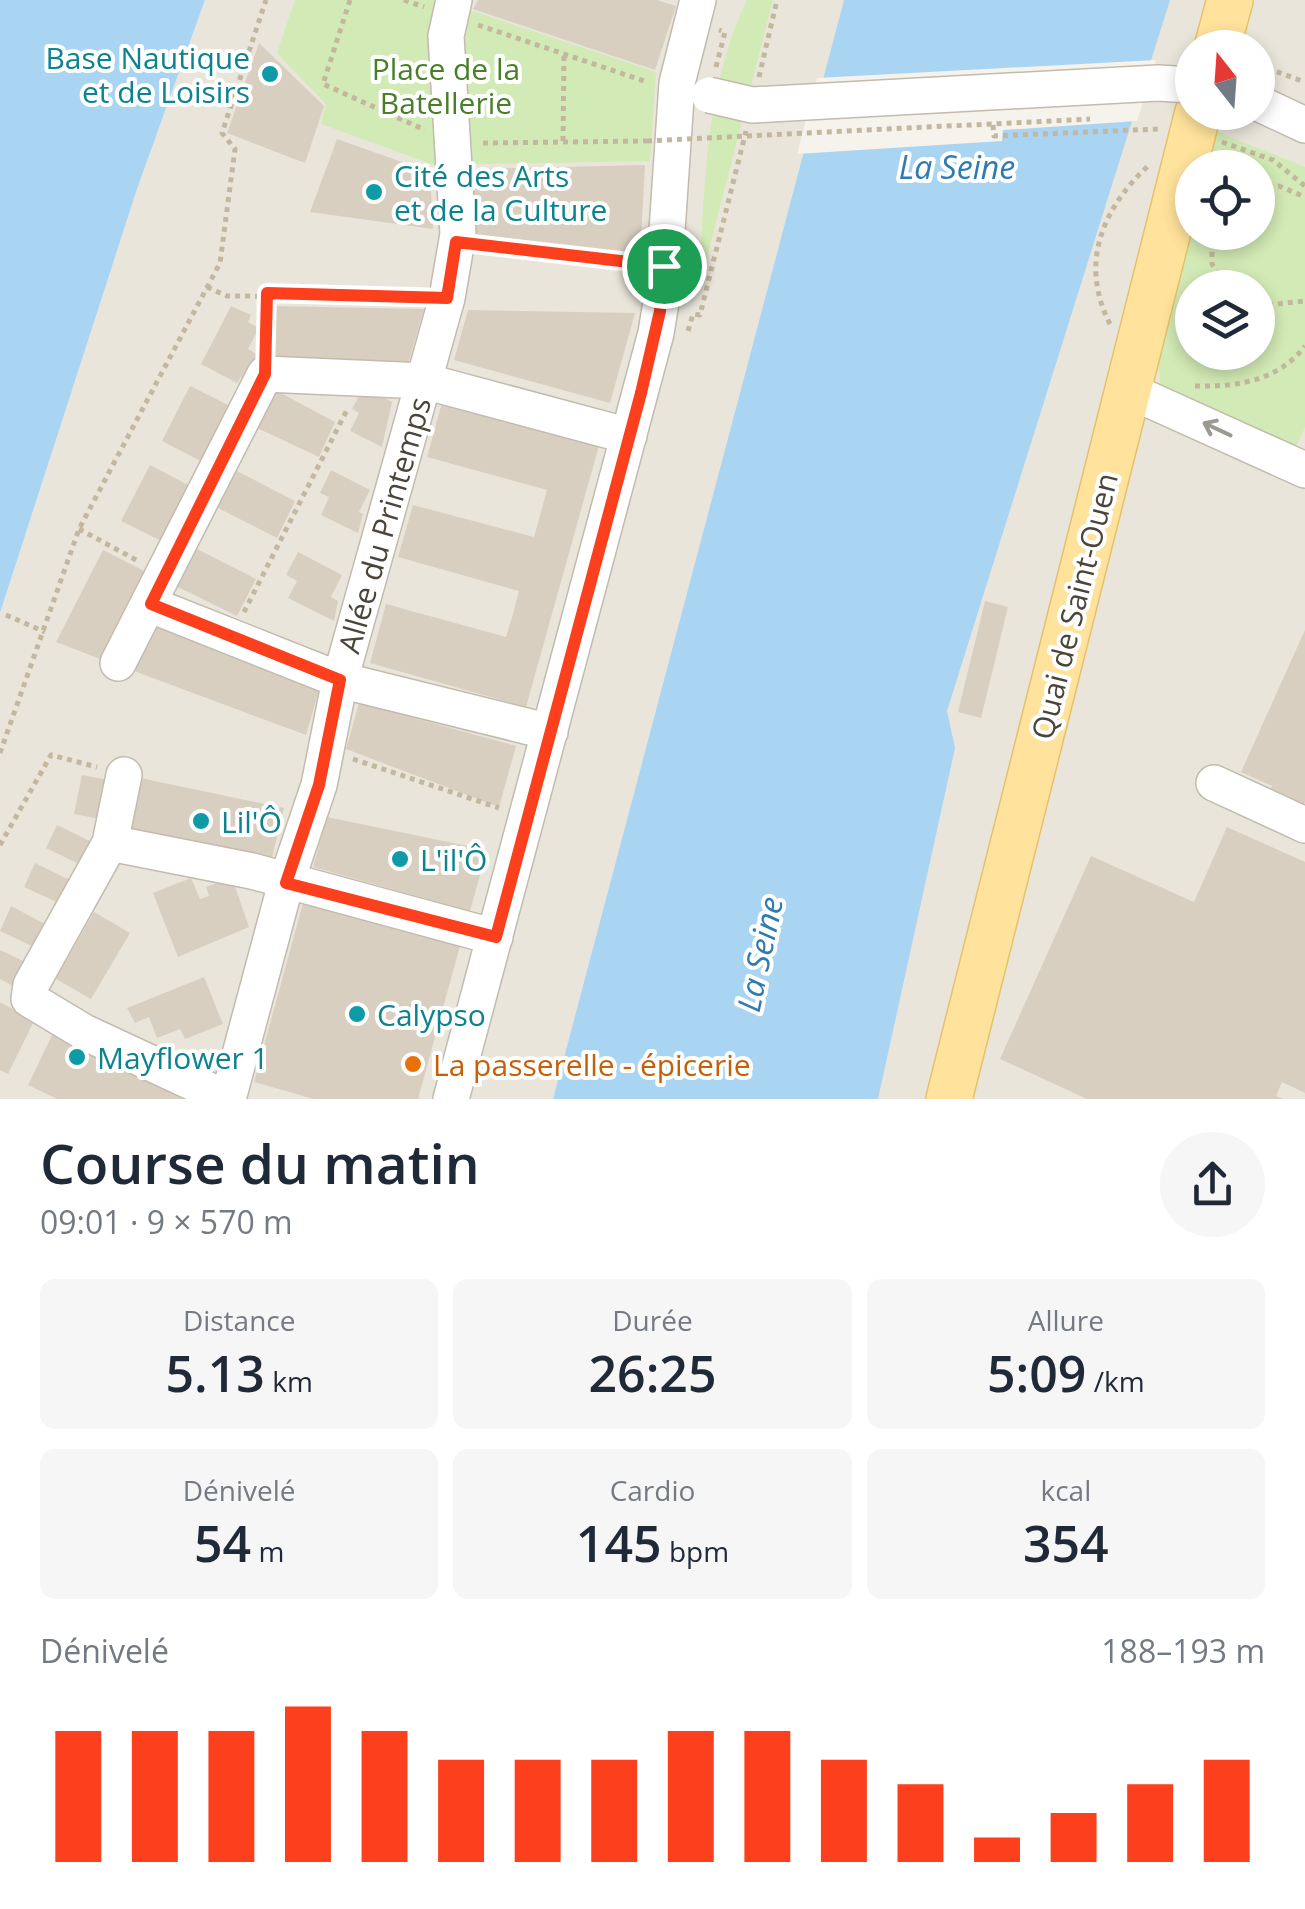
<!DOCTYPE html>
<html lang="fr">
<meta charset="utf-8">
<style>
:root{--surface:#fff;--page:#f6f6f7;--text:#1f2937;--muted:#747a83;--accent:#fc3f1d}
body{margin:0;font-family:"Open Sans",sans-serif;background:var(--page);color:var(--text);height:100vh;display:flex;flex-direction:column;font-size:38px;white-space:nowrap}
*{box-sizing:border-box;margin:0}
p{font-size:32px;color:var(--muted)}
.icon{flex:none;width:55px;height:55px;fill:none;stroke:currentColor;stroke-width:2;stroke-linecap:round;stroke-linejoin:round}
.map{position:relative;height:1099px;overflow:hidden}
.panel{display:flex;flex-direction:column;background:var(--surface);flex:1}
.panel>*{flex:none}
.needle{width:65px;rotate:343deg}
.controls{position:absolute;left:1175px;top:30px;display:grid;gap:20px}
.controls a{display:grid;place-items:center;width:100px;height:100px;border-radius:50%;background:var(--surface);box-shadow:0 5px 15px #0003;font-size:50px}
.pin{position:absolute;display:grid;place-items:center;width:85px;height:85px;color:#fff;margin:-42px;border:5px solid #fff;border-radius:50%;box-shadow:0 2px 10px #0007}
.round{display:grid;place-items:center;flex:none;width:105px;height:105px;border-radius:52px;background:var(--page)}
.headline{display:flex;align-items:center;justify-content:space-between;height:170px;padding:0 40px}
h1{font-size:55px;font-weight:600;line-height:75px}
.stats{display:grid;grid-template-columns:repeat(3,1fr);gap:15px;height:170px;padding:10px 40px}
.stats div{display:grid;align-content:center;border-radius:15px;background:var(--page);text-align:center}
.stats b{font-size:50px;font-weight:600}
.stats small{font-size:28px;font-weight:400}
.stats p{font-size:28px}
.chart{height:280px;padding:20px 40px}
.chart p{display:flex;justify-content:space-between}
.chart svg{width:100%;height:180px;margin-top:10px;stroke:var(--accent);stroke-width:6}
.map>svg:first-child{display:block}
</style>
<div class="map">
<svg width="1305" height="1099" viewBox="0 0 1305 1099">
<rect width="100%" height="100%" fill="#f6f3ec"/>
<path fill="#eae5da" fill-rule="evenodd" d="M205,0H844L553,1099H0V613L137,189Z
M1014,0H1305V1099H727ZM1192,48H1258V112H1192ZM1192,168H1258V232H1192ZM1192,288H1258V352H1192Z"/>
<path fill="#d2eab5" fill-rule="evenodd" d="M295,0H439L656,72L650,161L434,165L321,124L326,104L277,53Z
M747,0H773L698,293C705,195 703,90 747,0Z
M1211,129L1305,167V427L1294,451L1161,392L1156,336L1192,200V232H1258V168L1201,167ZM1192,288H1258V352H1192Z"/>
<path fill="#a9d4f2" d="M0,0H205L137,189L0,613Z
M844,0H1170L947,711L955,748L878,1099H553Z"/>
<path fill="#f6f3ec" d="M1156,60L1137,121L1003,130L1002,141L797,154L817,78Z"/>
<path fill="#d8cfc1" d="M478,0H657L676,6L655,70L473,9Z
M259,43L324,106L305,163L227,133Z
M337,139L430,172L433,229L310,212Z
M645,165L640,256L475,235L471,169Z
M231,306L251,315L248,322L259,328L248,349L258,355L246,379L241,377L237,383L201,364Z
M272,306L424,309L407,367L272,364Z
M468,310L635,313L610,403L454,360Z
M190,386L236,409L208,465L162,441Z
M364,386L392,402L382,447L350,431L359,413L352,409Z
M277,391L335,422L319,457L255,427L271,393Z
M443,399L600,442L526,707L370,663L386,604L506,637L513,614L519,591L398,557L413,505L534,537L547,490L427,457Z
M150,465L196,489L167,544L121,521Z
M235,470L295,501L277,538L216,507Z
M331,470L370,490L359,512L363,514L358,533L321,515L329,497L320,493Z
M195,548L256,579L237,616L176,586Z
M103,550L152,575L108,662L56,642Z
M298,552L342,575L331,597L338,601L334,621L288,598L297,581L286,575Z
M985,601L1008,607L981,718L958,712Z
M153,614L316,680L318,693L306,735L126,668Z
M1305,630V802L1298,812L1267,798L1272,786L1241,772Z
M359,703L516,746L499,807L346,749Z
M82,775L108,780L100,819L74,814Z
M131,776L284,808L270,866L119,833Z
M327,817L487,850L470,911L313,867Z
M57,825L92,842L81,865L46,848Z
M1227,827L1305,862V1093L1282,1082L1276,1096L1283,1099H1087L1000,1059L1091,856L1194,902Z
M35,863L70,880L59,903L24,887Z
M191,878L200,899L209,896L206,887L232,878L249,927L178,957L153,893Z
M303,903L460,946L418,1099H314L254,1082Z
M11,906L45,924L34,947L0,931Z
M94,912L130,933L91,999L56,979Z
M0,950L25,962L13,986L0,979Z
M204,977L223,1024L185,1039L180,1029L157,1038L149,1017L135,1023L127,1008Z
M0,1002L34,1021L8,1074L0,1070Z
M55,1029L194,1099H57L28,1085Z"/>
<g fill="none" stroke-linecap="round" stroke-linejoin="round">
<defs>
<path id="minor" d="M1258,103L1305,125
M1128,390L1305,470
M151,605L340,680L550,732
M118,663L265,374L424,381L629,436
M124,775L110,843L31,985L29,999L84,1032L228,1099
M1214,783L1305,825
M110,843L252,871L495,937
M228,1099L286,883L319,785L340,680L447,298L458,234L446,36L454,0
M451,1099L656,333L663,290L677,83L698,0"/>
<path id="major" d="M1217,48L1230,0
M949,1099L1198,112"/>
</defs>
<use href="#minor" stroke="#c2bbae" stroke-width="38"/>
<use href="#major" stroke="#e6c16a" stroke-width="48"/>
<path stroke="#c4b79f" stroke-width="5" stroke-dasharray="5 5" stroke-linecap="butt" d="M350,0L323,84L425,130
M404,0L424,7
M478,25L647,82
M1258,65L1305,82
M716,67L725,32L719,30
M759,77L777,0
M993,125L994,136L1158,129
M563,141L564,54
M1222,142L1273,160L1305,186
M483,143L647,141
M1258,188L1279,186L1305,197
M1212,232V264L1226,288
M484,245L637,263
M207,287L227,296L417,297
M1258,306L1305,301
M1110,324C1079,264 1102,209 1148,166
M688,331L693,314L700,315L746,131
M266,346L267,293
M1195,386C1237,387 1278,381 1305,346
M79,529L138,561
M244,612L348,408
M6,615L45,632
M0,753L79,529L220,263L235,149L222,133L266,0
M353,759L499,808
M0,845L51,755L97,767"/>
<use href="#minor" stroke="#fff" stroke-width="35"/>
<use href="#major" stroke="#ffe39c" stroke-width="45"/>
<defs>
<path id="minor-bridge" d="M709,95L752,105L1158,83L1192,85"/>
</defs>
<use href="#minor-bridge" stroke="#c2bbae" stroke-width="38" stroke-linecap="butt"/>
<path stroke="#c4b79f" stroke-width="5" stroke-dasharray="5 5" stroke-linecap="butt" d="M647,141L1090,119"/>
<use href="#minor-bridge" stroke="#fff" stroke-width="35"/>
</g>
<defs><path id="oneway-shaft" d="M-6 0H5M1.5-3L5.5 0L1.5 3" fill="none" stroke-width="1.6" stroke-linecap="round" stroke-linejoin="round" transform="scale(2.5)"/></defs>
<use stroke="#9c9892" href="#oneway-shaft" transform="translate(1217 429) rotate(-155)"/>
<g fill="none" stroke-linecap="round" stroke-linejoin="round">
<defs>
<path id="route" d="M456,242L664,266L660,311L641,393L496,937L286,883L319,785L340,680L151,604L265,374L267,293L447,298Z"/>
</defs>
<use href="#route" stroke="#fff" stroke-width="20"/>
<use href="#route" stroke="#fc3f1d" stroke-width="12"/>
</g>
<g fill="#0f9aa8" stroke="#fff" stroke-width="4">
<circle cx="270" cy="74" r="10"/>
<circle cx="374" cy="192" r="10"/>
<circle cx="201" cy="821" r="10"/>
<circle cx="400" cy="859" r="10"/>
<circle cx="357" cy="1014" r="10"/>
<circle cx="77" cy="1057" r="10"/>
</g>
<circle fill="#e8710a" stroke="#fff" stroke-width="4" cx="413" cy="1064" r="10"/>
<g text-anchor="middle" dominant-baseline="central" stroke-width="8" stroke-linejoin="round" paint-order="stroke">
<g font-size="30" fill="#0d838f" stroke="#fff" text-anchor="start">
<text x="250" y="57" text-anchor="end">Base Nautique<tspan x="250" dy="34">et de Loisirs</tspan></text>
<text x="394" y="175">Cité des Arts<tspan x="394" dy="34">et de la Culture</tspan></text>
<text x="221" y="821">Lil'Ô</text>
<text x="420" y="859">L'il'Ô</text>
<text x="377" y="1014">Calypso</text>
<text x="97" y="1057">Mayflower 1</text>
</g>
<g font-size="30" fill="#4a7f2a" stroke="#fff">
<text x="446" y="68">Place de la<tspan x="446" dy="34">Batellerie</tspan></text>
</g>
<g font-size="30" fill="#4b4439" stroke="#fff">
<text transform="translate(384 525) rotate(-74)">Allée du Printemps</text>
<text transform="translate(1074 606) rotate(-76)">Quai de Saint-Ouen</text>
</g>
<g font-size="30" fill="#c56008" stroke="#fff" text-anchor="start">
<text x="433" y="1064">La passerelle - épicerie</text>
</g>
<g font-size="32" font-style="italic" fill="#2e7ab2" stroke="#fff">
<text x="957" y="166">La Seine</text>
<text transform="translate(759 954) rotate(-78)">La Seine</text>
</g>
</g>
</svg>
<div class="controls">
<a><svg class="needle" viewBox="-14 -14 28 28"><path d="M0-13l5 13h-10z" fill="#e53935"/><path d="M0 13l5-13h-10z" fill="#747a83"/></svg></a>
<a><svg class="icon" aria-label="locate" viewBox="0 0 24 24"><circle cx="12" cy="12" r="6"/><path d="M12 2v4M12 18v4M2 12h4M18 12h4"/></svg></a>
<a><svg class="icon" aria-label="layers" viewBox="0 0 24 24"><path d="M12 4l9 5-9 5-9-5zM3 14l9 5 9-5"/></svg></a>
</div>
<div class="pin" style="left:664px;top:266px;background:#1e9e55"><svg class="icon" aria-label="arrive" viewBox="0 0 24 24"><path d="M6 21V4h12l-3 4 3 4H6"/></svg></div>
</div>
<section class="panel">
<div class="headline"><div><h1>Course du matin</h1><p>09:01 · 9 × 570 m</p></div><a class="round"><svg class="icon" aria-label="share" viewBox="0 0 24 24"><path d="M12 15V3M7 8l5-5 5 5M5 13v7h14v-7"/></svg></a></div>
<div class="stats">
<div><p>Distance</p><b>5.13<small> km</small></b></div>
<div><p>Durée</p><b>26:25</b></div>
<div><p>Allure</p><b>5:09<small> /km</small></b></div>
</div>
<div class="stats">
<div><p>Dénivelé</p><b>54<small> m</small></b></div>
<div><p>Cardio</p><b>145<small> bpm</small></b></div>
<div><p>kcal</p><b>354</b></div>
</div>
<div class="chart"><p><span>Dénivelé</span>188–193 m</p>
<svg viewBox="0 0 160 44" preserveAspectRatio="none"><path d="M5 44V12M15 44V12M25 44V12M35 44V6M45 44V12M55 44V19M65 44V19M75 44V19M85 44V12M95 44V12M105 44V19M115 44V25M125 44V38M135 44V32M145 44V25M155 44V19"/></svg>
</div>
</section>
